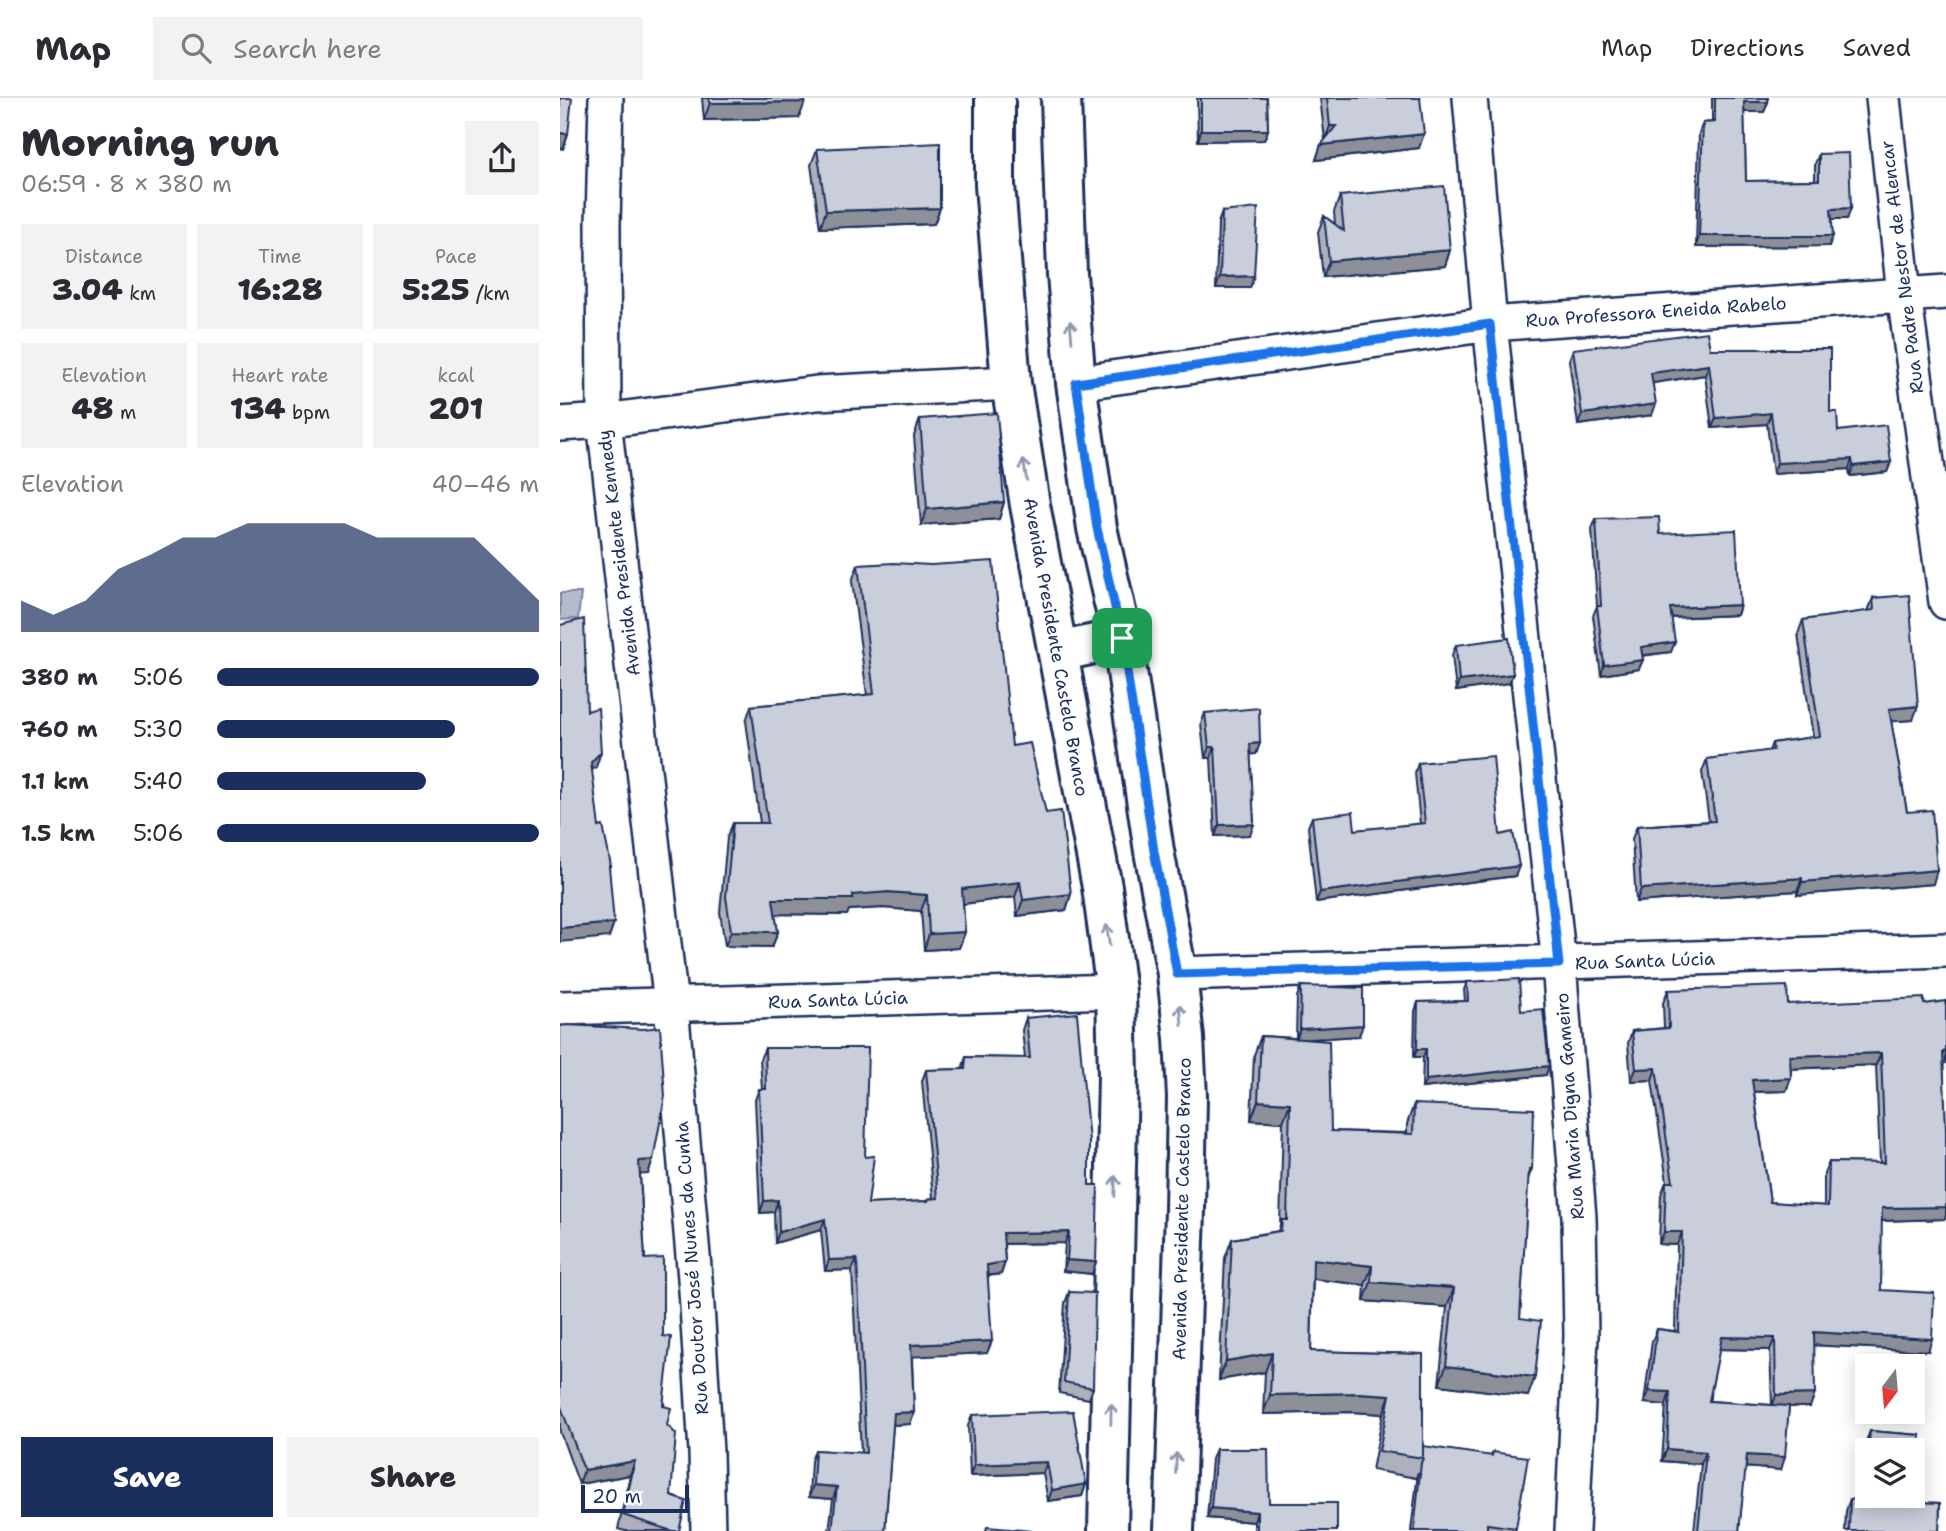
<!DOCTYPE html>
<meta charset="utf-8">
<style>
:root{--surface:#fff;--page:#f2f2f3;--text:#2b2b33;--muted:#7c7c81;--line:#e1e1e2;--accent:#1b2f5e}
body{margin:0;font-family:"Shantell Sans",sans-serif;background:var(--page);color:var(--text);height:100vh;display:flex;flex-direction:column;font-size:26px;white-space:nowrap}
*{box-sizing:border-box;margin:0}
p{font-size:23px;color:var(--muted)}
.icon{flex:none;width:38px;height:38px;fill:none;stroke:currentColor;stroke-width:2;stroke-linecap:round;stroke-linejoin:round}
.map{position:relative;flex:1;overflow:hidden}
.details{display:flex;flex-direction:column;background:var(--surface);width:560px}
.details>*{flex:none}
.needle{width:46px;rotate:196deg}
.fabs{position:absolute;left:1295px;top:1256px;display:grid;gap:14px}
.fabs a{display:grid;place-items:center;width:70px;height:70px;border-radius:0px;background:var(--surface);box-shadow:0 4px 18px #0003;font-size:35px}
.scale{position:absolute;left:21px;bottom:18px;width:108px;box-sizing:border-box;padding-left:7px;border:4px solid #1b2f5e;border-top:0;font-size:19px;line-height:24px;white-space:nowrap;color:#1b2f5e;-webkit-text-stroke:5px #fff;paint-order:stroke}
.pin{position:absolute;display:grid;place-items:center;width:60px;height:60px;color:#fff;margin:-30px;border-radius:14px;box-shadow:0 4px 10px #0006}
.round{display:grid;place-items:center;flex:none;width:74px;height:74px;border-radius:0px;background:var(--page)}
.head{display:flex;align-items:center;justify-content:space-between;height:119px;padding:0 21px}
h1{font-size:38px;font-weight:800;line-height:52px}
.metrics{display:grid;grid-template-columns:repeat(3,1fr);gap:10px;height:119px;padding:7px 21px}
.metrics div{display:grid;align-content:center;border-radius:0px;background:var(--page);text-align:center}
.metrics b{font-size:30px;font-weight:800}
.metrics small{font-size:19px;font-weight:400}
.metrics p{font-size:19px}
.chart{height:196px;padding:14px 21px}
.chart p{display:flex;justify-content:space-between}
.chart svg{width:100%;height:126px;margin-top:7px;fill:var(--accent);opacity:.7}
.primary-button{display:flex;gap:14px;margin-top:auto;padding:14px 21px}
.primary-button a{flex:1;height:80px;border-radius:0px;background:var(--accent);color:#fff;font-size:28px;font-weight:800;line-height:80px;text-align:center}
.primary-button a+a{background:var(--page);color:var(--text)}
ul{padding:0 21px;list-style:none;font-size:23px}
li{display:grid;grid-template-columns:112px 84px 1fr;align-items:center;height:52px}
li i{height:18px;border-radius:9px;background:var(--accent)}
header{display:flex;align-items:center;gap:42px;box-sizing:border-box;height:98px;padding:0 35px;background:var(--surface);border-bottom:2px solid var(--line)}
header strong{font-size:33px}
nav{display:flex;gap:38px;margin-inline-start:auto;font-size:24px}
.search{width:490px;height:63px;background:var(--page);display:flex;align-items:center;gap:18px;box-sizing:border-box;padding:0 24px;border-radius:0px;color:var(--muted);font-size:26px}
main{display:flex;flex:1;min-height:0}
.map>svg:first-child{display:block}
</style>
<header>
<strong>Map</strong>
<div class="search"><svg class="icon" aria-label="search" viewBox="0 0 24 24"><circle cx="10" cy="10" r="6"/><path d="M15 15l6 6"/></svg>Search here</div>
<nav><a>Map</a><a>Directions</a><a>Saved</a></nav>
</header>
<main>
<section class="details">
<div class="head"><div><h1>Morning run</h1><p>06:59 · 8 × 380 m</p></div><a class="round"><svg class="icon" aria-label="share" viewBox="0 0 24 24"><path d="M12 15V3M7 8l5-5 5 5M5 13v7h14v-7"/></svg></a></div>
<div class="metrics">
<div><p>Distance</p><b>3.04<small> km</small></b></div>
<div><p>Time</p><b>16:28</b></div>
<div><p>Pace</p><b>5:25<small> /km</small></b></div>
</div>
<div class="metrics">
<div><p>Elevation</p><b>48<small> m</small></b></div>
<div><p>Heart rate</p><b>134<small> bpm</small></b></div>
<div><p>kcal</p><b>201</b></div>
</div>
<div class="chart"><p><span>Elevation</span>40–46 m</p>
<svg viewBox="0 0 160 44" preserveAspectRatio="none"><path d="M0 44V33L10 38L20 33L30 22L40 17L50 11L60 11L70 6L80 6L90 6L100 6L110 11L120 11L130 11L140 11L150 22L160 33V44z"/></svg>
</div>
<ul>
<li><b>380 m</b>5:06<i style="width:100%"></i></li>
<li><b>760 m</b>5:30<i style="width:74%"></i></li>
<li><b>1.1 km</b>5:40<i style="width:65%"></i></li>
<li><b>1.5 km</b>5:06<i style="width:100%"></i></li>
</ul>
<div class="primary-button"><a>Save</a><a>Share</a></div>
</section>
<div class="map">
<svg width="1386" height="1433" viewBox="0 0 1386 1433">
<rect width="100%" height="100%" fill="#fff"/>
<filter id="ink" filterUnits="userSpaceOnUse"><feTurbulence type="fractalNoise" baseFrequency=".0143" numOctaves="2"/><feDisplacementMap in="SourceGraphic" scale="14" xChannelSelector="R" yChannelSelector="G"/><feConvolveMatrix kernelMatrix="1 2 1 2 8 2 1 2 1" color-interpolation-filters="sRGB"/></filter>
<g filter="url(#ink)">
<path fill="#b5bbca" stroke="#77839f" stroke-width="2" d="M0,495H21L18,521L0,522Z"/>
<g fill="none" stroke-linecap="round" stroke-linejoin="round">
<defs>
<path id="street" d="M46,0L43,126L44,323L111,907L136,1192L146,1354L148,1433
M910,0L930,226L999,866L1019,1119L1021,1238L1012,1433
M1323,0L1344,196L1386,504
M516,285L930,226L1386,194
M0,326L44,323L257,295L451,285
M617,876L1386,852
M0,910L556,893"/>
<path id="primary" d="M435,0V87L451,285L470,407L542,789L556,893L558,978L548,1433
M501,0L507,176L516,285L537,430L562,540L594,753L617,876L624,940L627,999L625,1113L614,1433
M498,554L562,540"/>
</defs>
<use href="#street" stroke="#1b2f5e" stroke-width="38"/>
<use href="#primary" stroke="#1b2f5e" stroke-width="44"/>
<use href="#street" stroke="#fff" stroke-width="33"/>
<use href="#primary" stroke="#fff" stroke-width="38"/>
</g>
<path fill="#aeb1bb" stroke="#1b2f5e" stroke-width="2" fill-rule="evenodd" d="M142,0H246L239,20L144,22Z
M637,0H707L708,32L704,42L638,43Z
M760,0H860L859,50L756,62L761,47L765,42Z
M1152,0H1208V4L1204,14H1184L1186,83L1255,82V66L1259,56L1291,110L1287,121H1272L1269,148L1136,149L1139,35L1143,25L1152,24Z
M257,51L380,110L374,126L260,130L251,67Z
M780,98L890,152L885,168L763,179L758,134L764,118L775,126L774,114Z
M662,114L690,190H656L658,125Z
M1013,251H1150L1270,314L1278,333L1331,364L1327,374L1290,378L1289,371L1213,376L1207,326L1152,330L1145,277L1093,285L1092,317L1018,327L1009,262Z
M360,321L444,404L439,421L361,427L354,338Z
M1036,421L1100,436L1180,507L1177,517L1111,520V554L1082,558L1079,571L1041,577L1033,518L1037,508L1032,431Z
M298,467L452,648L486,715L511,796L506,812L457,818L455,799L403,806L405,834L399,850L364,852L361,813L323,810L289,812L287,817L215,816L218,834L212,849L165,848L160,814L167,740L173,725H200L186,623L191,608L307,597L292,483Z
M1313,500L1353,622L1331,623L1347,714L1373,786L1237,797V793L1076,804L1072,741L1077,728L1149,723L1142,674L1147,661L1209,653L1212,645L1253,639L1238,536L1243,522L1308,513Z
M896,547L949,585L896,593L892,557Z
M645,615L700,645L696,656H690L694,726L690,737L655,738L651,660H645L641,626Z
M858,665L940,737L959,768L955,778L756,804L748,729L752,719L795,732L860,726L855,675Z
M907,884L961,913L986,977L862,990L863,959H854L855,913L858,904L905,903L904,892Z
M741,888L799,938L749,941L771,1033L847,1035V1026L854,1006L972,1071L968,1081L960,1220L968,1298L879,1287L887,1209L804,1203L805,1187L753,1181L751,1253L863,1256V1349L931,1358L933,1354L956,1430L955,1433H851L858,1374L856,1380L812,1372L823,1316L792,1314L703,1316L705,1274L659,1282L665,1160L672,1141L718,1133L720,1127L723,1024L691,1022L694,957L701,938L736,940L737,899Z
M1108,892L1228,906H1364L1383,965L1386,1034V1117L1385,1121L1321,1123V1192L1368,1253L1254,1247L1250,1309H1229L1221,1372L1185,1369L1179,1433H1134L1141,1366L1102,1363L1106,1307L1084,1305L1092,1243L1097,1231L1115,1233L1117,1147L1099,1146L1101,1097L1106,1084H1107L1092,982L1071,983L1068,945L1072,933L1104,930L1103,905ZM1316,967L1320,1065L1269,1064L1264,1076V1108L1210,1104L1194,994L1226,993L1231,980V971ZM1159,1251L1210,1252L1212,1307L1149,1303Z
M466,920L529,1087L536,1164L532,1176L503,1173L505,1145L444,1146L445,1164L441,1176L428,1178L427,1255L352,1258L354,1314L350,1326L333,1327L325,1433H269L273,1401L249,1399L251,1363L255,1352L301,1355L292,1172L265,1173L261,1132L215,1145L214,1114L200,1115L195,1002L199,991H202L200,961L205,950L305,1059L308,1106L367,1103L368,1101L373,1100L362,983L366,972L402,971L406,959L465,960L462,932Z
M0,928L93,1062L88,1076H80L85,1161L107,1327L111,1398L119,1433H65L58,1431L70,1377L19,1386L0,1334Z
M509,1194L533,1290L529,1301L499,1295L505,1205Z
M412,1317L526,1386L522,1398L488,1403L483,1375L410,1378L408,1328Z
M1310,1333L1360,1337L1355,1404L1380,1405L1379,1433H1285L1286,1413L1290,1401L1301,1402L1305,1346ZM1307,1353H1353V1398H1307Z
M656,1351L709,1405L777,1433H694V1424L647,1420L652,1361Z"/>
<path fill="#8d9099" stroke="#1b2f5e" stroke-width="2" d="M245,4L239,20L144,22L150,5Z
M1184,4H1208L1204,14H1180Z
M770,28H776L765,42Z
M641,32H708L704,42L638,43Z
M0,35L8,36L3,51L0,50Z
M864,36L859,50L756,62L761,47Z
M380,110L374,126L260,130L266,113Z
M1291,110L1287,121H1268L1271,111Z
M1139,138H1273L1269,148L1136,149Z
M890,152L885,168L763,179L769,163Z
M694,178L690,190H656L660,179Z
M1149,267L1145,277L1087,286L1091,275Z
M1096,306L1092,317L1018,327L1022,316Z
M1211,315L1207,326L1152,330L1156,320Z
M1292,361L1289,371L1213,376L1217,365Z
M1331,364L1327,374L1290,378L1293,368Z
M444,404L439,421L361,427L367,411Z
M1180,507L1177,517L1106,520L1110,510Z
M1115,544L1111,554L1077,558L1081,549Z
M1083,562L1079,571L1041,577L1044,567Z
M953,576L949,585L896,593L899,583Z
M1358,608L1353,622L1324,624L1329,611Z
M700,645L696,656L686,657L690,646Z
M649,649H655L651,660H645Z
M41,654L36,669L25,678L31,664Z
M694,726L690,737L655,738L659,727Z
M959,768L955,778L756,804L760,794Z
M1377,772L1373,786L1237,797L1242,784Z
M1242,780L1237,793L1076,804L1081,791Z
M460,784L455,799L396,807L402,791Z
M328,794L367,797L361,813L323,810L289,812L287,817L207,816L213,801Z
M511,796L506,812L457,818L463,802Z
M54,825L49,839L0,844V830Z
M171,833L218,834L212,849L165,848Z
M405,834L399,850L364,852L369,836Z
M803,927L799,938L736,942L740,931Z
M857,951H866L863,959H854Z
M1386,953V965L1378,966L1383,954Z
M1321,955L1316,967L1226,971L1230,958Z
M989,968L986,977L862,990L866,982Z
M1096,970L1092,982L1071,983L1076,971Z
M1231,980L1226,993L1187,994L1192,982Z
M698,1003L730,1005L723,1024L691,1022Z
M93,1062L88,1076L74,1077L79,1063Z
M218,1102L214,1114L200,1115L204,1103Z
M1386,1109V1117L1385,1121L1317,1123L1322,1110Z
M265,1121L261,1132L215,1145L219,1134Z
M509,1134L505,1145L439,1146L443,1135Z
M1104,1134H1122L1117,1147L1099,1146Z
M297,1161L292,1172L265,1173L269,1162Z
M753,1161L812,1168L805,1187L746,1180Z
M507,1162L536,1164L532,1176L503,1173Z
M445,1164L441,1176L423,1178L427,1167Z
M811,1184L894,1190L887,1209L804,1203Z
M1254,1234L1372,1241L1368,1253L1249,1247Z
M1162,1239L1215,1240L1210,1252L1157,1251Z
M432,1243L427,1255L347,1259L351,1247Z
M712,1255L705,1274L659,1282L666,1263Z
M886,1268L975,1279L968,1298L879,1287Z
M1089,1293L1110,1294L1106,1307L1084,1305Z
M799,1295L830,1297L823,1316L792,1314L703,1316L710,1297Z
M1255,1296L1250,1309H1212L1216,1297Z
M354,1314L350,1326L330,1327L334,1315Z
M1107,1351L1146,1354L1141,1366L1102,1363Z
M1187,1357L1225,1359L1221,1372L1182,1369Z
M75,1363L70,1377L19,1386L24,1372Z
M487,1364L483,1375L410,1378L414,1367Z
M526,1386L522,1398L488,1403L492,1392Z
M253,1387L277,1389L273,1401L249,1399Z
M651,1410L697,1414L694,1424L647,1420Z"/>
<path fill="#caceda" stroke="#1b2f5e" stroke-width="2" fill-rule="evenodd" d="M0,0H12L8,36L0,35Z
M149,0H246L245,4L150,5Z
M641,0H707L708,32H641Z
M767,0H860L864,36L761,47L776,28H770Z
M1155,0H1208V4H1184L1186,83L1259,82V56L1289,55L1291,110L1271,111L1273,138H1139L1143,25L1155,24Z
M380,45V110L266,113L257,51Z
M884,88L890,152L769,163L764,118L784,133L780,98Z
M698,110L694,178L660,179L662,114Z
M1147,234L1150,251H1270V314H1277L1278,333L1326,327L1331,364L1293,368L1292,361L1217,365L1211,315L1156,320L1149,267L1091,275L1096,306L1022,316L1013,251Z
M437,315L444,404L367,411L360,321Z
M1099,419L1100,436L1176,432L1180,507L1110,510L1115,544L1081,549L1083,562L1044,567L1037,508H1041L1036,421Z
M433,463L452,648L470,645L486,715L501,713L511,796L463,802L460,784L402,791L405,834L369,836L367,797L328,794L293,797V801H213L218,834L171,833L166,799L173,725H208L191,608L314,596L298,467L334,465L371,467Z
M1349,497L1358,608L1329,611L1347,714L1372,712L1377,772L1242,784V780L1081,791L1077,728L1155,723L1147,661L1213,652L1212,645L1260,638L1243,522L1314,512L1313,500Z
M24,521L27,613L38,610L41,654L31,664L39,729L43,728L51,768H49L54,825L0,830V527Z
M949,540L953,576L899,583L896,547Z
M699,610L700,645L690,646L694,726L659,727L655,649H649L645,615Z
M933,658L940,737L953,734L959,768L760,794L752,719L793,714L795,732L865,725L858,665Z
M959,881L961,913L983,911L989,968L866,982V951H857L858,904L908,903L907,884Z
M741,888L803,890V927L740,931Z
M1227,888L1228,906L1364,900V906L1386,903V953L1383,954L1386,1034V1109L1322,1110L1321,1192L1374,1195L1372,1241L1254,1234L1255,1296L1216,1297L1215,1240L1162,1239L1149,1303L1229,1308L1225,1359L1187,1357L1179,1433H1138L1146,1354L1107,1351L1110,1294L1089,1293L1097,1231L1119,1234L1122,1134H1104L1106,1084H1113L1096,970L1076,971L1072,933L1109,930L1108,892ZM1321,955L1325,1065L1269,1064L1268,1108L1210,1104L1192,982L1231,980L1230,958Z
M517,915L529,1043V1087H538L536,1164L507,1162L509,1134L443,1135L445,1164L427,1167L432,1243L351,1247L354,1314L334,1315L325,1433H272L277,1389L253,1387L255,1352L306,1355L297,1161L269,1162L265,1121L219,1134L218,1102L204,1103L199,991H206L205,950H308L305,1059L314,1058L308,1106L368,1103V1101L378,1100L366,972L405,971L406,959L470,960L466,920Z
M7,927L83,931L100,929L105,998L93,1062L79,1063L85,1161L103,1160V1238L111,1239L103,1308L111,1310L107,1327L116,1336L111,1398L126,1403L119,1433H112L63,1417L75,1363L24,1372L0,1306V928Z
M701,938L769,943L771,1033L853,1036L854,1006L974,1011L972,1071H969L960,1220L981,1223L975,1279L886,1268L894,1190L811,1184L812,1168L753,1161L751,1253L863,1256V1360L819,1353L830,1297L799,1295L710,1297L712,1255L666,1263L672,1141L721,1133L722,1122H727L730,1005L698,1003Z
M509,1194L535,1195L533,1290L504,1284Z
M513,1313L526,1386L492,1392L487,1364L414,1367L412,1317Z
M1310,1333L1360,1337L1355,1404L1380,1405L1379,1433H1289L1290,1401L1305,1402L1307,1368V1398H1353V1353H1308Z
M863,1348L932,1358L933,1354L968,1359L956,1430L927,1426V1433H854L861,1365L863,1360Z
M656,1351H708L709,1405H777V1433H697V1414L651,1410Z
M427,1429L472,1433H426Z"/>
<defs><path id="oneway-shaft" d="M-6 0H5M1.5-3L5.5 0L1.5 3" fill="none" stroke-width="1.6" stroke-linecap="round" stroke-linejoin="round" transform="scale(1.75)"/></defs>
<g stroke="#8d97ae">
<use href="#oneway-shaft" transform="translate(511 233) rotate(-95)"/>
<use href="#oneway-shaft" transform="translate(465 372) rotate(-99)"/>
<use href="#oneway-shaft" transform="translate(548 837) rotate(-98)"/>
<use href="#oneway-shaft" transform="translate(621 917) rotate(-96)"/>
<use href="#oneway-shaft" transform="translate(555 1088) rotate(-89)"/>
<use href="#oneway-shaft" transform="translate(551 1316) rotate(-89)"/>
<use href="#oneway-shaft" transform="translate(616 1365) rotate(-88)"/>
</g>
</g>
<g fill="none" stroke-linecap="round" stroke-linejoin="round" filter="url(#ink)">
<defs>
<path id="route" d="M930,226L999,866L617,876L594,753L562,540L537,430L516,285Z"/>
</defs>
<use href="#route" stroke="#fff" stroke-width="14"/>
<use href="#route" stroke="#1a73e8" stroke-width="9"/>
</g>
<g text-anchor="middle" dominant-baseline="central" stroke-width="6" stroke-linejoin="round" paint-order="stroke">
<g font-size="18" fill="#1b2f5e" stroke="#fff">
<text transform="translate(1342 169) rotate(-97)">Rua Padre Nestor de Alencar</text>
<text transform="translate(1096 214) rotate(-4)">Rua Professora Eneida Rabelo</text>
<text transform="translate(59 455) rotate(-97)">Avenida Presidente Kennedy</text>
<text transform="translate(496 549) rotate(80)">Avenida Presidente Castelo Branco</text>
<text transform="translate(1085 863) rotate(-2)">Rua Santa Lúcia</text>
<text transform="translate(278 902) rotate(-2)">Rua Santa Lúcia</text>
<text transform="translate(1010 1008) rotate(-94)">Rua Maria Digna Gameiro</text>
<text transform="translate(622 1111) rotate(-89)">Avenida Presidente Castelo Branco</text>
<text transform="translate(132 1170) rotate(-94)">Rua Doutor José Nunes da Cunha</text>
</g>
</g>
</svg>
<div class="fabs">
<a><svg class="needle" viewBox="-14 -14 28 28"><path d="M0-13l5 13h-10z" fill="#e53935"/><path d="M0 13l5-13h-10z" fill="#7c7c81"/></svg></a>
<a><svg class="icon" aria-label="layers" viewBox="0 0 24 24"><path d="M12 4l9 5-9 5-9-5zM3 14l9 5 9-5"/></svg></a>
</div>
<div class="scale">20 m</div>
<div class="pin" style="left:562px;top:540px;background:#1e9e55"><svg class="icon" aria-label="arrive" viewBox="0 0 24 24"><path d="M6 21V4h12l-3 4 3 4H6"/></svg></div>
</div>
</main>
